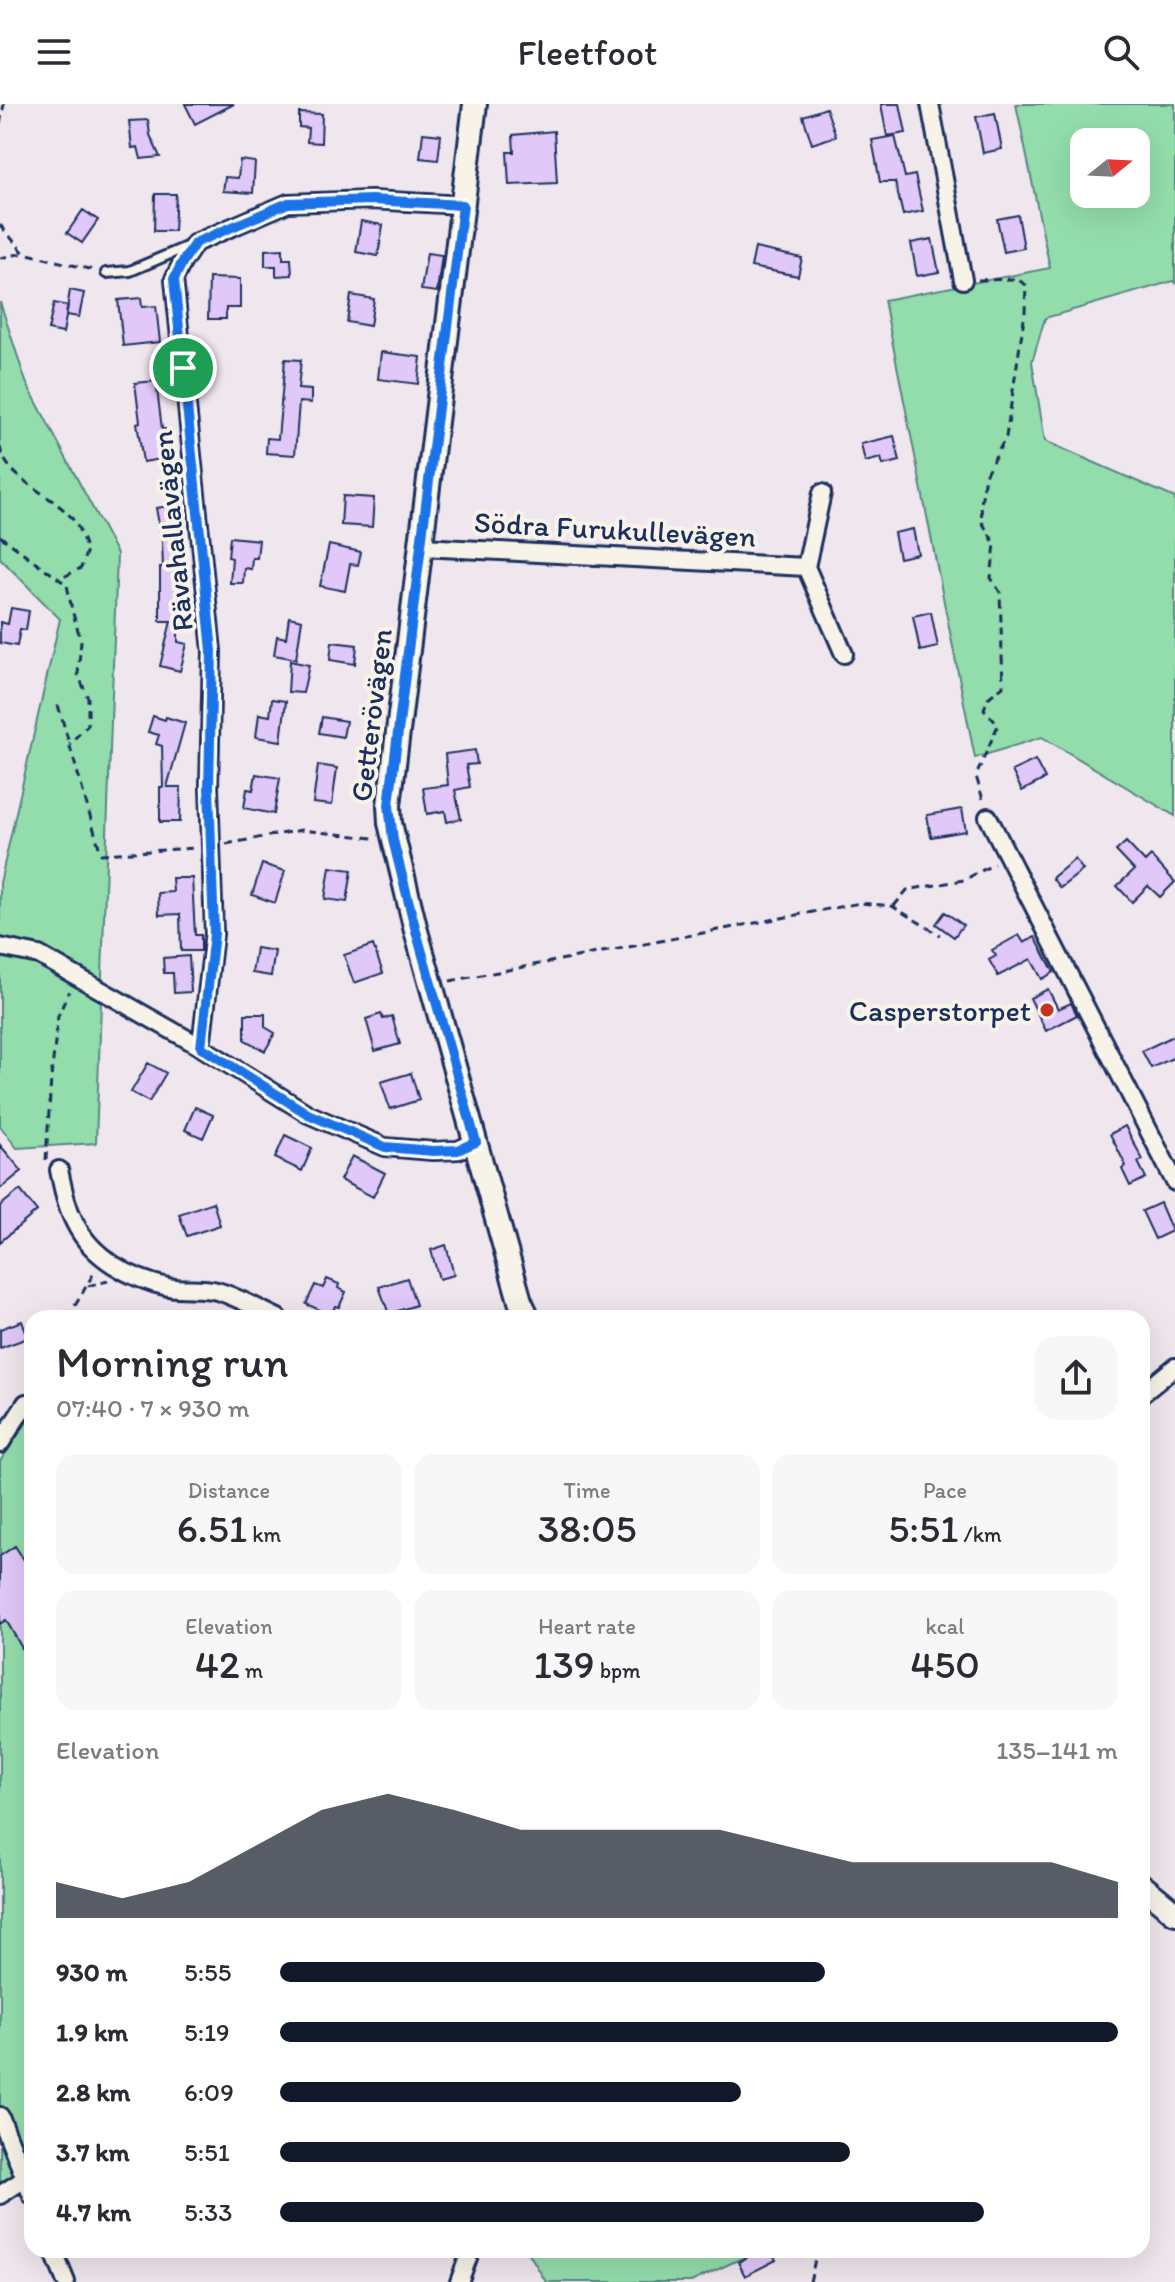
<!DOCTYPE html>
<meta charset="utf-8">
<style>
:root{--surface:#fff;--page:#f7f7f7;--text:#2b2b33;--muted:#7c7c81;--accent:#111827}
body{margin:0;font-family:Itim,sans-serif;background:var(--page);color:var(--text);height:100vh;display:flex;flex-direction:column;font-size:30px;white-space:nowrap}
*{box-sizing:border-box;margin:0}
p{font-size:26px;color:var(--muted)}
.icon{flex:none;width:44px;height:44px;fill:none;stroke:currentColor;stroke-width:2;stroke-linecap:round;stroke-linejoin:round}
.map{position:relative;flex:1;overflow:hidden}
.sheet{position:absolute;left:24px;top:1206px;width:1126px;height:948px;display:flex;flex-direction:column;background:var(--surface);border-radius:24px;box-shadow:0 8px 32px #0002}
.sheet>*{flex:none}
.needle{width:52px;rotate:72deg}
.tools{position:absolute;left:1070px;top:24px;display:grid;gap:16px}
.tools a{display:grid;place-items:center;width:80px;height:80px;border-radius:16px;background:var(--surface);box-shadow:0 8px 32px #0002;font-size:40px}
.pin{position:absolute;display:grid;place-items:center;width:68px;height:68px;color:#fff;margin:-34px;border:4px solid #fff;border-radius:50%;box-shadow:0 2px 8px #0007}
.round{display:grid;place-items:center;flex:none;width:84px;height:84px;border-radius:24px;background:var(--page)}
.headline{display:flex;align-items:center;justify-content:space-between;height:136px;padding:0 32px}
h1{font-size:44px;font-weight:600;line-height:60px}
.stats{display:grid;grid-template-columns:repeat(3,1fr);gap:12px;height:136px;padding:8px 32px}
.stats div{display:grid;align-content:center;border-radius:20px;background:var(--page);text-align:center}
.stats b{font-size:40px;font-weight:600}
.stats small{font-size:22px;font-weight:400}
.stats p{font-size:22px}
.chart{height:224px;padding:16px 32px}
.chart p{display:flex;justify-content:space-between}
.chart svg{width:100%;height:144px;margin-top:8px;fill:var(--accent);opacity:.7}
ul{padding:0 32px;list-style:none;font-size:26px}
li{display:grid;grid-template-columns:128px 96px 1fr;align-items:center;height:60px}
li i{height:20px;border-radius:10px;background:var(--accent)}
header{display:flex;justify-content:space-between;align-items:center;height:104px;padding:0 32px;background:var(--surface);font-size:36px;font-weight:600}
.map>svg:first-child{display:block}
</style>
<header><svg class="icon" aria-label="menu" viewBox="0 0 24 24"><path d="M4 6h16M4 12h16M4 18h16"/></svg>Fleetfoot<svg class="icon" aria-label="search" viewBox="0 0 24 24"><circle cx="10" cy="10" r="6"/><path d="M15 15l6 6"/></svg></header>
<div class="map">
<svg width="1175" height="2178" viewBox="0 0 1175 2178">
<rect width="100%" height="100%" fill="#f0e6ed"/>
<filter id="ink" filterUnits="userSpaceOnUse"><feTurbulence type="fractalNoise" baseFrequency=".0125" numOctaves="2"/><feDisplacementMap in="SourceGraphic" scale="16" xChannelSelector="R" yChannelSelector="G"/><feConvolveMatrix kernelMatrix="1 2 1 2 8 2 1 2 1" color-interpolation-filters="sRGB"/></filter>
<g filter="url(#ink)">
<path fill="#93ddac" stroke="#578685" stroke-width="2" fill-rule="evenodd" d="M1016,0H1175V179L1173,177L1045,214L1032,258L1045,337L1175,394V712L1042,633L975,654L884,196L1050,164ZM1084,38H1136V90H1084Z
M0,198L26,278L117,450L96,1039L17,1044L0,1022V779L60,515L0,454Z
M32,1311V2058L0,2080V1357Z
M527,2146H759L691,2178H546Z"/>
<path fill="#e0c8f8" stroke="#1b2f5e" stroke-width="2" d="M185,0H234L195,20Z
M881,0H900L906,29L887,32Z
M826,4L836,32L812,40L803,12Z
M299,9L322,10L321,39L307,38L308,24L299,23Z
M995,9L1002,45L983,49L976,13Z
M148,16L150,31L160,53L141,55L138,43L132,44L129,17Z
M554,27L557,79L509,81L507,48H514L513,31Z
M423,29L441,31L438,56L420,54Z
M895,32L905,73L915,71L923,107L903,111L895,78H880L872,36Z
M240,56L255,58L253,89L223,87L225,73L238,74Z
M155,90H176L174,127H154Z
M83,106L98,116L82,139L67,129Z
M1018,111L1024,144L1004,148L997,115Z
M361,117L383,121L378,152L356,148Z
M932,135L939,168L917,172L911,139Z
M755,144L802,154L798,172L751,163Z
M283,145V155H291L292,171L276,172V162H265V146Z
M427,149L442,151L437,188L421,186Z
M209,174L240,175V204H226V215H208Z
M70,186L84,189L79,213L66,211Z
M351,191L374,195L370,222L347,218Z
M141,194L142,203L156,202L160,238L123,242L118,196Z
M54,199L68,202L63,229L48,226Z
M381,248L421,253L418,280L378,275Z
M285,255L301,256L298,285L311,286V299L299,298L295,351L266,349L267,334L278,335Z
M156,277L162,325H165L167,333L170,332L172,347L166,348L167,354L143,358L137,319L140,318L135,279Z
M894,332L900,357L883,361L881,354L865,358L861,340Z
M343,392L374,394L372,423L341,421Z
M176,401L183,446L179,447L178,459V538L187,540L180,567L160,562L171,517H160V463H163L162,437L156,404Z
M913,425L918,450L899,454L894,429Z
M230,433L259,436L257,454H252L251,465L244,464L243,479H230L232,454L228,453Z
M329,441L361,448L358,461L350,460L345,487L320,482Z
M11,504L29,507L26,526L20,525L17,542L0,539V518L8,520Z
M931,508L938,543L920,547L913,512Z
M289,513L302,516L296,555L274,551L277,532L286,534Z
M332,538L357,541L355,560L330,556Z
M290,557L309,561L303,589L288,588Z
M272,595L286,597L281,637L256,633L259,610L270,612Z
M153,612L165,616L166,613L185,619L167,683H181L180,718H160V683H163L162,642L156,640L159,631L148,628Z
M322,613L346,617L343,633L319,629Z
M475,646L477,660L466,661L470,683L455,686L461,715L447,718L445,707L427,710L423,684L448,681L445,650Z
M1035,656L1045,675L1022,687L1012,667Z
M318,661L337,664L332,701L313,699Z
M256,670L280,674L274,710L244,704L247,685L253,686Z
M962,705L966,727L931,733L927,711Z
M1126,738L1145,758L1151,752L1175,778L1160,793L1148,782L1132,798L1117,782L1134,766L1116,747Z
M1075,755L1083,766L1060,784L1052,774Z
M262,760L285,767L275,799L252,791Z
M330,763L352,766L347,798L325,795Z
M172,774H192L195,831H201V847H181L180,810L159,811L158,789L173,788Z
M945,808L963,821L954,833L936,820Z
M1019,831L1024,839L1035,833L1054,868L1042,875L1031,855L998,872L989,856L996,852L992,846Z
M373,841L383,869L354,879L344,851Z
M256,844L275,847L271,872L252,869Z
M189,852L191,888L174,889L173,869H164L163,854Z
M1048,885L1058,905L1071,899L1077,911L1046,927L1030,894Z
M245,910H265V923L275,929L265,947L245,936Z
M381,910L383,915L392,912L400,940L375,947L366,915Z
M1175,931V953L1151,964L1142,947Z
M148,959L166,969L149,998L131,988Z
M411,969L419,996L390,1005L381,978Z
M195,1003L213,1011L203,1034L185,1026Z
M1125,1022L1143,1056L1138,1058L1146,1074L1130,1082L1122,1065L1126,1062L1110,1030Z
M285,1031L312,1044L302,1067L275,1054Z
M0,1041L22,1067L0,1085Z
M352,1052L385,1069L373,1093L340,1076Z
M20,1086L37,1107L0,1138V1102Z
M213,1098L220,1121L187,1132L179,1110Z
M1160,1099L1172,1127L1155,1135L1142,1107Z
M446,1141L454,1171L439,1175L431,1146Z
M407,1174L416,1201L389,1210L379,1183Z
M327,1175L339,1180L338,1184L346,1188L339,1203L335,1202L331,1211L306,1200L315,1181L323,1184Z
M22,1217L28,1234L0,1244V1225Z
M15,1442L32,1468V1562L6,1516L0,1520V1452Z
M761,2146H771L776,2156L745,2172L738,2158Z"/>
<g fill="none" stroke-linecap="round" stroke-linejoin="round">
<defs>
<path id="lane" d="M106,169L130,167L191,141"/>
<path id="street" d="M930,0L963,176
M822,389L806,463L844,550
M422,443L806,463
M988,713L1175,1078
M0,843L39,851L201,943L308,1010L385,1043L433,1047L458,1046L476,1038
M201,943L214,830L209,683L212,547L174,175L182,159L195,139L288,99L371,96L463,101
M59,1066C63,1084 66,1102 75,1119C92,1154 131,1175 168,1183C184,1186 201,1183 217,1187C238,1193 258,1205 278,1214
M1142,1290L1175,1263
M0,1340L26,1299
M0,2012L32,2092
M0,2091L32,2070
M53,2146L66,2178
M459,2178L471,2146"/>
<path id="secondary" d="M475,0L389,701L390,719L416,827L520,1197L528,1214
M1142,1782L1175,1809"/>
</defs>
<use href="#lane" stroke="#1b2f5e" stroke-width="14"/>
<use href="#street" stroke="#1b2f5e" stroke-width="22"/>
<use href="#secondary" stroke="#1b2f5e" stroke-width="28"/>
<path stroke="#1b2f5e" stroke-width="3" stroke-dasharray="8 6" stroke-linecap="butt" d="M0,20L4,0
M0,121L24,149L93,166
M0,154L24,149
M978,176L1017,175L1026,181L1025,208L1006,333L985,371L981,400L982,418L995,440L991,474L1000,488L1003,582L988,594L984,605L998,621L976,672L984,699
M0,343C6,377 55,390 74,417C80,425 83,437 87,446L81,464L60,475
M0,432L67,481L72,506L81,537L78,570L88,594V621L69,640
M58,601L101,750L195,744
M226,740L301,726L373,734
M894,802L907,786L964,776L994,760
M450,877L860,799L892,802L940,831
M46,1056L51,974L58,912L69,887
M88,1182L108,1177
M68,1214L95,1167
M810,2178L817,2146"/>
<use href="#lane" stroke="#f7f3e8" stroke-width="8"/>
<use href="#street" stroke="#f7f3e8" stroke-width="16"/>
<use href="#secondary" stroke="#f7f3e8" stroke-width="22"/>
</g>
</g>
<g fill="none" stroke-linecap="round" stroke-linejoin="round" filter="url(#ink)">
<defs>
<path id="route" d="M371,96L463,101L389,701L393,736L416,827L476,1038L458,1046L433,1047L385,1043L308,1010L201,943L214,830L209,683L212,547L174,175L182,159L195,139L288,99Z"/>
</defs>
<use href="#route" stroke="#fff" stroke-width="16"/>
<use href="#route" stroke="#1a73e8" stroke-width="10"/>
</g>
<circle fill="#c8321e" stroke="#f7f3e8" stroke-width="3" cx="1047" cy="906" r="8"/>
<g text-anchor="middle" dominant-baseline="central" stroke-width="8" stroke-linejoin="round" paint-order="stroke">
<g font-size="30" fill="#1b2f5e" stroke="#f7f3e8">
<text transform="translate(615 425) rotate(3)">Södra Furukullevägen</text>
<text transform="translate(172 427) rotate(-96)">Rävahallavägen</text>
<text transform="translate(371 611) rotate(-83)">Getterövägen</text>
</g>
<g font-size="30" fill="#1b2f5e" stroke="#f7f3e8" text-anchor="end">
<text x="1031" y="906">Casperstorpet</text>
</g>
</g>
</svg>
<div class="tools">
<a><svg class="needle" viewBox="-14 -14 28 28"><path d="M0-13l5 13h-10z" fill="#e53935"/><path d="M0 13l5-13h-10z" fill="#7c7c81"/></svg></a>
</div>
<div class="pin" style="left:183px;top:264px;background:#1e9e55"><svg class="icon" aria-label="arrive" viewBox="0 0 24 24"><path d="M6 21V4h12l-3 4 3 4H6"/></svg></div>
<section class="sheet">
<div class="headline"><div><h1>Morning run</h1><p>07:40 · 7 × 930 m</p></div><a class="round"><svg class="icon" aria-label="share" viewBox="0 0 24 24"><path d="M12 15V3M7 8l5-5 5 5M5 13v7h14v-7"/></svg></a></div>
<div class="stats">
<div><p>Distance</p><b>6.51<small> km</small></b></div>
<div><p>Time</p><b>38:05</b></div>
<div><p>Pace</p><b>5:51<small> /km</small></b></div>
</div>
<div class="stats">
<div><p>Elevation</p><b>42<small> m</small></b></div>
<div><p>Heart rate</p><b>139<small> bpm</small></b></div>
<div><p>kcal</p><b>450</b></div>
</div>
<div class="chart"><p><span>Elevation</span>135–141 m</p>
<svg viewBox="0 0 160 44" preserveAspectRatio="none"><path d="M0 44V33L10 38L20 33L30 22L40 11L50 6L60 11L70 17L80 17L90 17L100 17L110 22L120 27L130 27L140 27L150 27L160 33V44z"/></svg>
</div>
<ul>
<li><b>930 m</b>5:55<i style="width:65%"></i></li>
<li><b>1.9 km</b>5:19<i style="width:100%"></i></li>
<li><b>2.8 km</b>6:09<i style="width:55%"></i></li>
<li><b>3.7 km</b>5:51<i style="width:68%"></i></li>
<li><b>4.7 km</b>5:33<i style="width:84%"></i></li>
</ul>
</section>
</div>
